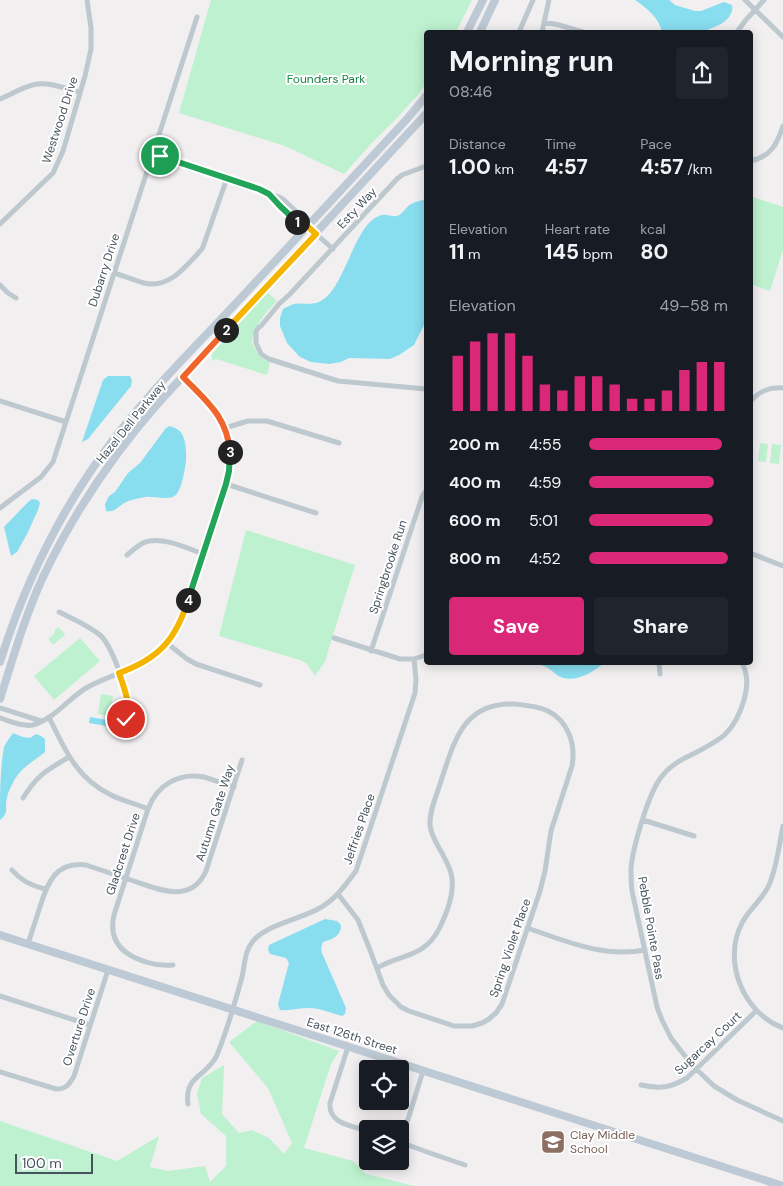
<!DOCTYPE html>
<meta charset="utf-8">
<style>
:root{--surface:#171b24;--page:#20242c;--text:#f1f3f6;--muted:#9ea1a6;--accent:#db2777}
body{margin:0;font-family:"DM Sans",sans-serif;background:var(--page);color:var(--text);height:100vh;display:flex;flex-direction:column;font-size:19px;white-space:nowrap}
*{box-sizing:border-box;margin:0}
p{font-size:16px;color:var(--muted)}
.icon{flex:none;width:28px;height:28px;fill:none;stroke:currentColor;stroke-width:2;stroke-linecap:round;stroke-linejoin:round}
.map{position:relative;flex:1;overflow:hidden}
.details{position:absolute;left:424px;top:30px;width:329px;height:635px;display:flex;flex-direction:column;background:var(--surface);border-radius:5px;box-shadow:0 2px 12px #0003}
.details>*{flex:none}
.tools{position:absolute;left:359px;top:1060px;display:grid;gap:10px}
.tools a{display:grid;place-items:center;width:50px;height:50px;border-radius:5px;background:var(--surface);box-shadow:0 2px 12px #0003;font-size:25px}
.scale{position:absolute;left:15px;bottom:12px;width:78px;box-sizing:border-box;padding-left:5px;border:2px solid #47545e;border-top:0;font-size:14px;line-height:18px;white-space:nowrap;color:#47545e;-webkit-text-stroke:4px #fff;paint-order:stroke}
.pin{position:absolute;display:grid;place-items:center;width:42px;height:42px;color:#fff;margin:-21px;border:2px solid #fff;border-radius:50%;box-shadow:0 1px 5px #0007}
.km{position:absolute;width:25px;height:25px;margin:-12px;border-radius:50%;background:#222;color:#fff;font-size:14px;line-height:25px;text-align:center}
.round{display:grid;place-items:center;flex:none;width:52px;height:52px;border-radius:5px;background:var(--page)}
.summary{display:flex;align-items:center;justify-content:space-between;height:85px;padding:0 25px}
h1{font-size:28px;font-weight:700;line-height:38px}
.stats{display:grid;grid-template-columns:repeat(3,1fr);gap:8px;height:85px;padding:5px 25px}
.stats div{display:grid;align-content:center}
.stats b{font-size:21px;font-weight:700}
.stats small{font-size:14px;font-weight:400}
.stats p{font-size:14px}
.chart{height:140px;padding:10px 25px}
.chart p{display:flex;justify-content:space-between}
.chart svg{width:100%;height:90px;margin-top:5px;stroke:var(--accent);stroke-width:6}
.cta{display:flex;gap:10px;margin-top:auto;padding:10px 25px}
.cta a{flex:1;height:58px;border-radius:5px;background:var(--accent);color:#fff;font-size:20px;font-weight:700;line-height:58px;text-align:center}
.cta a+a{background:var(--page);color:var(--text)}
ul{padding:0 25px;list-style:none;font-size:16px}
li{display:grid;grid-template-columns:80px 60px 1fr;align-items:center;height:38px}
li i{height:12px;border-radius:6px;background:var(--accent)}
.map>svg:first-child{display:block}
</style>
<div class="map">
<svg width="783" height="1186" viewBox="0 0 783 1186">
<rect width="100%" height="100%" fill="#f2eff0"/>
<path fill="#bdf1cf" d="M211,0H472L456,32H426V83L417,96L396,119L370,145L344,174L285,146L179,113Z
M750,196L783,207V250L770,291L750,284Z
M267,292L277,301C265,313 255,325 252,342L258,355L270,363L267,375L216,359L212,361V354Z
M760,443L768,444L766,462L758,461Z
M772,444L781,445L779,464L770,463Z
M246,530L355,565L328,651L326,660L315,676L307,664L300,660L219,636Z
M58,627L65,634L64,636L54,644H52L49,640V638L54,634L55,630Z
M80,638L100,661L54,700L34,676Z
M101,694L113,696L109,716L98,714Z
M257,1021L339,1051L331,1064L304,1148L353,1161L366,1174L414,1186H0V1121L117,1161L159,1136L150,1167L168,1171L205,1166L210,1182L226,1166V1136L201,1114L197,1093L202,1078L224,1065L222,1114L239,1133L252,1130L269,1138L284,1154L292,1143L268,1088L229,1042Z"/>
<path fill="#88ddef" d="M635,0H669L675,5L695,11H701L724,2L732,5C733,10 732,12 729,17C721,27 713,26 704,32H662C659,18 647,8 635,0Z
M426,199V321L414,345L399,355L390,359L349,358L341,362L329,364L311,362L300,357L287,343L280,326V318L283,309C287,307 290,305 294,304C305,302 313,307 324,299C347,282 355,221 382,215C387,214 392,217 397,216C403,214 406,207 411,204C416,201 421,201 426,199Z
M108,376H130L132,380L131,386L88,439L82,442L103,380Z
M170,426C175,428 179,429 182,434C185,439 186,448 186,453C187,462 182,489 176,495C168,501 154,496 145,497C139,498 131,500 126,502C118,506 115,513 106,511L105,504L109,496L115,492L128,473L140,463L166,428Z
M32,499L38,500L40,503L38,510L27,534L17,552L11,556L4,527L28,502Z
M524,663H604C592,673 572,685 557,675C553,672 549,668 544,666C538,664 530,664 524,663Z
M90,717L107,720V726L89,723Z
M13,733L23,737L30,738L36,734L41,736L45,739V752C34,761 22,767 15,779C12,785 8,791 7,798C4,808 10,812 0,820C0,797 0,768 4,747C6,742 10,738 13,733Z
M325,919L337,921L341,925C341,936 333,939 323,942L321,948L322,953L346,1008L345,1014L342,1016C331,1013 320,1008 309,1008C299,1008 290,1011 280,1010L278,1004L289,963L286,958L270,954L268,950L269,945Z"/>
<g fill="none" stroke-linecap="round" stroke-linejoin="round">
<path stroke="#bdc8cf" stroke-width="5" d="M745,0L783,37
M544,22L559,25L583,32
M519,32L533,0
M542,32L549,0
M737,32L745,21L764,0
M0,99C12,94 24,86 37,84C51,82 66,89 80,92
M152,154L259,189L279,197L284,200L303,218L305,224L333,249
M750,161C771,157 777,144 783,126
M426,166L402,175L397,179L290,294L279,304L261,326L258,328L256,332V343L261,354L269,359L338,381L426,389
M270,194C277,204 293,222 305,224
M0,224L53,173L63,151L85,76L91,49V28L87,0
M114,273C124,276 134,280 144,283C170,289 186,266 202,249L204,244L227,178
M0,285L8,293L16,298
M0,401L66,422
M750,402C759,391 769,387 783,388
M225,428L248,421H267L339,443
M226,484L316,513
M0,508L41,477L53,462L197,17
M750,553L783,566
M127,555C132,551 137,546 143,543C160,535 187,548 203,554
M59,612C73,619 88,625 100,635C111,644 128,691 128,705C129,712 126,718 124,724
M334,638L400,659H414L426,655
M167,643L187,659L196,664L260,685
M371,651L413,524L422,497L426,491
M659,662L660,674
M742,662C748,675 748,686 744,700C734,734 720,740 691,755C680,760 670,766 663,775C649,790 633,847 631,868C631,876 631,884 632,891L657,1007L662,1020L671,1038L692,1065L714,1086L737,1100L783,1121
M0,708L41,721
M49,717C65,750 77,779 111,795C123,801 136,804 148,809
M0,718C10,721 23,727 33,725C54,719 68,699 86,688C102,679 119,674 135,667C159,656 176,635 185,611L226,484C234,456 230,428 211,405C203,395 192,387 183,377
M23,798C38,774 46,771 69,757
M643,820L694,836
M783,826C779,845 777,867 769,885C763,899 749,909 742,923C722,961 743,1013 783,1028
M12,870C21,881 32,886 45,889
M338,894L358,920L370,950L383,985L389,995L401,1007L409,1011L454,1026H472L482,1023L489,1019L496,1013L502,1004L540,891L545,871L551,831L572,766C576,744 568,721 548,711C538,706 525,705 514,704C463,702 454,742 441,781C437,795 429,811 430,825C431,836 437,844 442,853C446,861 451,869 452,878C454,894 446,915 439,929C424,958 401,954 377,968
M527,928C566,941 603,958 645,950
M28,944C32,931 36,919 40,907C47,883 56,861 86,865C101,870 116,875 131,880C157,889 191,905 206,871L242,760
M173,965C163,966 155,965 146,962C123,955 108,941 114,915L148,809C157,785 179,772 204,777C214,780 224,784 234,787
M0,996L90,1025
M348,1047L330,1103C328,1124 353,1126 368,1131
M0,1072L56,1089C66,1089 69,1085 74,1076L108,970
M641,1085C660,1089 670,1088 687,1078L756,1011
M188,1104C184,1075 207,1077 217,1055C227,1030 235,1003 242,977C245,965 244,952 253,941C266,925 300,919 318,909C335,900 345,886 356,871L415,693L416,679L414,659
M400,1142L430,1153L465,1165
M401,1142L423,1071"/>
<path stroke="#bdc9d4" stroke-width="8" d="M467,32L483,0
M480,32L495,0
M0,662C25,582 62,507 113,440C151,390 197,345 240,299C296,239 351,179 407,119L426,96
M0,699C13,658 25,616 43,577C74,512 113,454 161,400L426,114
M0,935L783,1186"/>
</g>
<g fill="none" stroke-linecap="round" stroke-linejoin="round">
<defs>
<path id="split-1" d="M160,156L259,189L269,194L280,206L297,222"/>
<path id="split-2" d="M226,330L316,234L305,224L297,222"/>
<path id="split-3" d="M226,330L183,377C206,401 227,416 230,452"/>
<path id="split-4" d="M188,600L226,484L229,471L230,452"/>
<path id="split-5" d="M126,719C131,703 124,688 119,673C158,659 176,640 188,600"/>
</defs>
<use href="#split-1" stroke="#fff" stroke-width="10"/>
<use href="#split-2" stroke="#fff" stroke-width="10"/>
<use href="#split-3" stroke="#fff" stroke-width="10"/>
<use href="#split-4" stroke="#fff" stroke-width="10"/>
<use href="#split-5" stroke="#fff" stroke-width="10"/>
<use href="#split-1" stroke="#22a559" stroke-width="6"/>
<use href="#split-2" stroke="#f5b400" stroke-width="6"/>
<use href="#split-3" stroke="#f0652b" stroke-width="6"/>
<use href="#split-4" stroke="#22a559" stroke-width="6"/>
<use href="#split-5" stroke="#f5b400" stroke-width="6"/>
</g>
<defs>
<symbol id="school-square" viewBox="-11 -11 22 22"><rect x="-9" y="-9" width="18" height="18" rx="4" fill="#8d6e63" stroke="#fff"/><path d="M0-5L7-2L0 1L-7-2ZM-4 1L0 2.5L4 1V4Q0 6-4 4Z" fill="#fff"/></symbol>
</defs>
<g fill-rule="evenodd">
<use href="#school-square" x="539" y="1128" width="28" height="28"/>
</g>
<g text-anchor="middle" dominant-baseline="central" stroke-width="4" stroke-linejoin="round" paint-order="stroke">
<g font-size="12" fill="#148347" stroke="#fff">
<text x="326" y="79">Founders Park</text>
</g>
<g font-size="12" fill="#47545e" stroke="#fff">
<text transform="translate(60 120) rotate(-72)">Westwood Drive</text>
<text transform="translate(357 208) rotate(-47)">Esty Way</text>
<text transform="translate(104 270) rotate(-72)">Dubarry Drive</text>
<text transform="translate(131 422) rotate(-51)">Hazel Dell Parkway</text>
<text transform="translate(388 567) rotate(-72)">Springbrooke Run</text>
<text transform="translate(215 813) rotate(-72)">Autumn Gate Way</text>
<text transform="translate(359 829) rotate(-71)">Jeffries Place</text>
<text transform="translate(123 854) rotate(-72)">Gladcrest Drive</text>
<text transform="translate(651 928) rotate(80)">Pebble Pointe Pass</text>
<text transform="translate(510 948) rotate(-71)">Spring Violet Place</text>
<text transform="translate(79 1027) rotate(-72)">Overture Drive</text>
<text transform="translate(352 1036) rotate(18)">East 126th Street</text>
<text transform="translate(708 1043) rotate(-43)">Sugarcay Court</text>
</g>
<g font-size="12" fill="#785e54" stroke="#fff" text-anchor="start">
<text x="570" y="1135">Clay Middle<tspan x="570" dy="14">School</tspan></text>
</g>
</g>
</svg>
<div class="tools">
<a><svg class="icon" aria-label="locate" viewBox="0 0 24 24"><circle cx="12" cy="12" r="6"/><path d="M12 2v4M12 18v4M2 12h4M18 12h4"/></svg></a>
<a><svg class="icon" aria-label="layers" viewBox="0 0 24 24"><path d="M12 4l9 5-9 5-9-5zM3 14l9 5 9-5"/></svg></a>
</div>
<div class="scale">100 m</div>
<div class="pin" style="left:160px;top:156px;background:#1e9e55"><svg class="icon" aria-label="arrive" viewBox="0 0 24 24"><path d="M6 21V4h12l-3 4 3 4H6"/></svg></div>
<div class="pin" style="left:126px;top:719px;background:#d93025"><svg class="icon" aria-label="check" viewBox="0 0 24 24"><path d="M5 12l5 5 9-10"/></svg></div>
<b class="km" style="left:297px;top:222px">1</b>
<b class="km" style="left:226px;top:330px">2</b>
<b class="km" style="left:230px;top:452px">3</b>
<b class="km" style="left:188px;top:600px">4</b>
<section class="details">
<div class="summary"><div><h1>Morning run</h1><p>08:46</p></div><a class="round"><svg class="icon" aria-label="share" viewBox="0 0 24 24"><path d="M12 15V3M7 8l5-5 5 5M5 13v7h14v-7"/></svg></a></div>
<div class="stats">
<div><p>Distance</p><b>1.00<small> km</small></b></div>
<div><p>Time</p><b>4:57</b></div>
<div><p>Pace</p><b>4:57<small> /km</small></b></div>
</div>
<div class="stats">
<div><p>Elevation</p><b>11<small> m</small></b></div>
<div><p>Heart rate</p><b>145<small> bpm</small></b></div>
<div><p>kcal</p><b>80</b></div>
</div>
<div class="chart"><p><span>Elevation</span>49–58 m</p>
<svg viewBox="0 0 160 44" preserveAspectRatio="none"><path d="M5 44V17M15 44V10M25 44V6M35 44V6M45 44V17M55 44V31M65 44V34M75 44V27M85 44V27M95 44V31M105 44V38M115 44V38M125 44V34M135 44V24M145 44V20M155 44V20"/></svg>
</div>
<ul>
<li><b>200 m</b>4:55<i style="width:96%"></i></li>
<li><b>400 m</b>4:59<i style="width:90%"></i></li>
<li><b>600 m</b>5:01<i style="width:89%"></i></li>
<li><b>800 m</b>4:52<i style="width:100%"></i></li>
</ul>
<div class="cta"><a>Save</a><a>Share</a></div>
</section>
</div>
